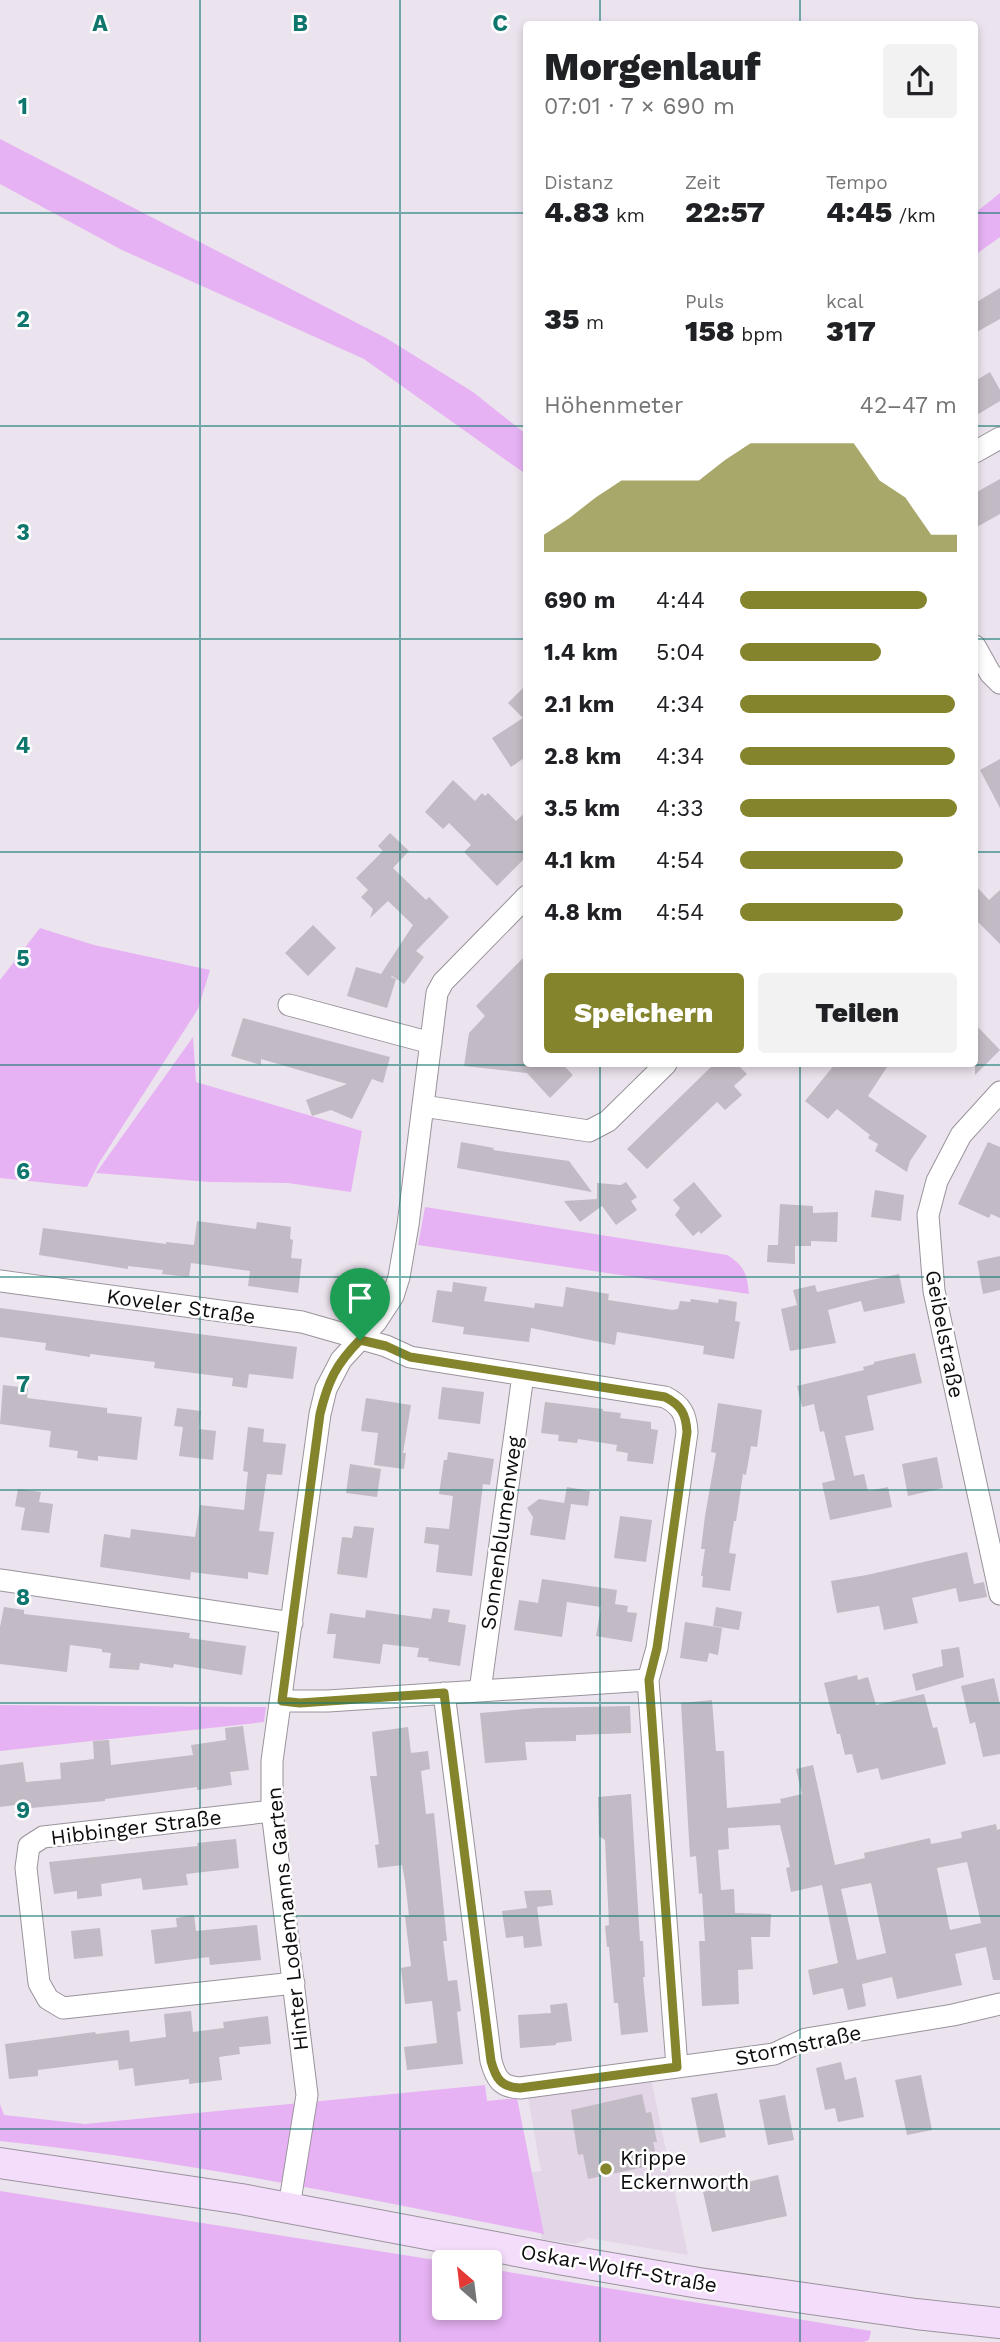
<!DOCTYPE html>
<html lang="de">
<meta charset="utf-8">
<style>
:root{--surface:#fff;--page:#f2f2f2;--text:#202124;--muted:#757577;--accent:#84842d}
body{margin:0;font-family:"Work Sans",sans-serif;background:var(--page);color:var(--text);height:100vh;display:flex;flex-direction:column;font-size:26px;white-space:nowrap}
*{box-sizing:border-box;margin:0}
p{font-size:23px;color:var(--muted)}
.icon{flex:none;width:38px;height:38px;fill:none;stroke:currentColor;stroke-width:2;stroke-linecap:round;stroke-linejoin:round}
.map{position:relative;flex:1;overflow:hidden}
.side{position:absolute;left:523px;top:21px;width:455px;height:1046px;display:flex;flex-direction:column;background:var(--surface);border-radius:7px;box-shadow:0 4px 10px #0003}
.side>*{flex:none}
.needle{width:46px;rotate:332deg}
.buttons{position:absolute;left:432px;top:2250px;display:grid;gap:14px}
.buttons a{display:grid;place-items:center;width:70px;height:70px;border-radius:7px;background:var(--surface);box-shadow:0 4px 10px #0003;font-size:35px}
.pin{position:absolute;display:grid;place-items:center;width:60px;height:60px;color:#fff;margin:-72px -30px;border-radius:50% 50% 50% 0;rotate:-45deg;box-shadow:0 0 7px #0007}
.pin .icon{rotate:45deg}
.round{display:grid;place-items:center;flex:none;width:74px;height:74px;border-radius:7px;background:var(--page)}
.overview{display:flex;align-items:center;justify-content:space-between;height:119px;padding:0 21px}
h1{font-size:38px;font-weight:800;line-height:52px}
.figures{display:grid;grid-template-columns:repeat(3,1fr);gap:10px;height:119px;padding:7px 21px}
.figures div{display:grid;align-content:center}
.figures b{font-size:30px;font-weight:800}
.figures small{font-size:19px;font-weight:400}
.figures p{font-size:19px}
.chart{height:196px;padding:14px 21px}
.chart p{display:flex;justify-content:space-between}
.chart svg{width:100%;height:126px;margin-top:7px;fill:var(--accent);opacity:.7}
.button{display:flex;gap:14px;margin-top:auto;padding:14px 21px}
.button a{flex:1;height:80px;border-radius:7px;background:var(--accent);color:#fff;font-size:28px;font-weight:800;line-height:80px;text-align:center}
.button a+a{background:var(--page);color:var(--text)}
ul{padding:0 21px;list-style:none;font-size:23px}
li{display:grid;grid-template-columns:112px 84px 1fr;align-items:center;height:52px}
li i{height:18px;border-radius:9px;background:var(--accent)}
.map>svg:first-child{display:block}
</style>
<div class="map">
<svg width="1000" height="2342" viewBox="0 0 1000 2342">
<rect width="100%" height="100%" fill="#ebe3ed"/>
<path fill="#e3d6e6" d="M651,2079L688,2255L589,2238L576,2244L542,2239L528,2173L541,2171L528,2097Z"/>
<path fill="#e6b2f3" d="M0,139L386,338L473,392L527,435V475L364,359L122,250L0,184Z
M1000,193V237L975,255V213Z
M40,928L94,945L210,970L198,1009L99,1163L87,1187L0,1178V980Z
M193,1037L196,1082L362,1131L351,1192L288,1183L210,1182L96,1173Z
M425,1207L727,1255C745,1266 747,1275 749,1294L418,1245Z
M0,1705L266,1707L264,1722L0,1751Z
M485,2085L487,2101L517,2098L544,2234C364,2198 183,2160 0,2141V2104L4,2115L85,2124Z
M0,2191L454,2263H444V2308H490V2269L871,2331L869,2340L864,2342H0Z"/>
<path fill="#c2bac4" fill-rule="evenodd" d="M1000,288V319L975,333V303Z
M990,372L1000,390V401L975,416V381Z
M1000,479V514L975,528V493Z
M527,684V756L511,767L492,738L523,718L508,703Z
M1000,759V808L980,770Z
M453,780L475,801L482,793L485,796L488,793L516,821L527,811V856L497,886L464,852L471,845L449,823L443,829L425,812Z
M390,833L409,851L393,868L426,900L429,897L449,917L416,951L424,957L404,984L392,976L391,977L396,979L387,1008L347,996L356,967L381,974L413,925L388,901L370,918L373,909L361,897L368,890L356,878L383,851L378,846Z
M975,885L989,900L1000,890V944L975,919Z
M313,925L336,948L308,976L285,953Z
M527,954V1064H562L573,1075L550,1098L527,1073L464,1066L469,1033L485,1016L476,1006Z
M243,1018L390,1057L383,1083L372,1079L352,1119L331,1110L312,1116L306,1100L347,1084L261,1059V1065L231,1056Z
M975,1024L1000,1050L975,1075Z
M714,1064H737L747,1074L734,1086L742,1095L725,1110L717,1102L647,1169L627,1149Z
M835,1064H889L868,1096L927,1136L910,1161L907,1172L875,1151L878,1144L868,1138L870,1135L837,1109L828,1119L805,1101Z
M461,1142L494,1148L493,1150L569,1161L592,1192L457,1168Z
M988,1142L1000,1147V1218L991,1214L989,1218L958,1204Z
M626,1182L637,1197L631,1201L637,1210L616,1225L602,1206L580,1222L564,1201L597,1199V1183L621,1185Z
M694,1182L722,1216L701,1234L699,1231L693,1236L675,1215L680,1208L673,1200Z
M875,1190L904,1195L901,1221L871,1217Z
M780,1204L813,1206V1213L838,1212L837,1242L811,1241V1246H795V1264L767,1262L768,1245H778Z
M197,1221L256,1229L257,1222L291,1227L290,1239L293,1240L291,1258L302,1259L298,1293L248,1286L250,1271L191,1263L189,1277L162,1274L163,1270L128,1266V1269L39,1255L43,1228L166,1244V1242L194,1245Z
M1000,1256V1290L983,1294L977,1261Z
M899,1274L905,1303L864,1312L861,1301L828,1310L836,1343L790,1351L781,1309L797,1305L793,1290L815,1285L817,1292Z
M453,1282L487,1287L484,1301L534,1308L535,1303L563,1307L566,1287L609,1294L608,1300L673,1310L678,1309L680,1301L690,1302L691,1299L718,1303L719,1299L737,1302L735,1321L740,1322L734,1359L703,1354L704,1346L617,1332L615,1345L531,1328L529,1342L463,1334L464,1327L432,1322L437,1290L452,1292Z
M0,1308L297,1347L293,1379L249,1374L247,1388L232,1386L233,1378L154,1368L155,1362L90,1354V1357L45,1350L46,1343L0,1337Z
M915,1353L922,1383L867,1396L874,1430L845,1436L854,1476L864,1474L868,1491L888,1487L892,1507L830,1520L822,1483L835,1480L824,1431L820,1432L814,1404L802,1407L797,1386L864,1370L863,1367L874,1364V1362Z
M3,1385L28,1388L27,1398L107,1408V1413L142,1417L137,1460L98,1456V1461L77,1458L78,1451L49,1447L51,1431L0,1424Z
M442,1387L484,1392L480,1424L438,1419Z
M366,1398L411,1405L403,1453H406L404,1469L374,1465L378,1433L361,1431Z
M545,1402L603,1409V1411L621,1413L620,1418L651,1422V1429L658,1430L653,1464L627,1461L628,1453L616,1451L617,1445L578,1439L577,1443L558,1441L559,1435L541,1433Z
M718,1403L762,1410L757,1447L751,1446L746,1475L743,1474L736,1521H734L729,1553L736,1554L730,1591L702,1587L703,1576H701L705,1549H701L705,1516L716,1453L711,1452Z
M177,1408L201,1411L199,1429L216,1431L213,1460L179,1456L183,1427L174,1426Z
M248,1427L264,1429L263,1442L286,1444L282,1475L267,1474L259,1531L274,1532L268,1575L248,1572V1579L191,1572L190,1580L100,1567L104,1534L130,1538L131,1529L195,1537L200,1505L244,1510L248,1472L243,1471Z
M448,1452L494,1459L490,1485L483,1484L472,1576L436,1572L439,1545L424,1543L426,1527L449,1529L453,1496L439,1494L444,1460H447Z
M937,1457L943,1488L908,1496L902,1464Z
M350,1464L381,1469L377,1497L346,1493Z
M567,1487L590,1491L588,1506L571,1504L565,1540L530,1535L533,1517L527,1508L539,1499L564,1503Z
M18,1489L41,1492L39,1502L53,1504L49,1533L21,1530L25,1508L15,1506Z
M620,1516L652,1520L646,1562L614,1558Z
M354,1526L374,1528L367,1578L337,1574L342,1537L352,1538Z
M967,1552L974,1584L984,1582L987,1597L959,1602L956,1588L912,1598L918,1623L884,1630L879,1606L837,1613L831,1581L867,1575Z
M542,1579L617,1590L615,1604L628,1606L627,1612L637,1613L632,1642L596,1636L601,1607L567,1602L562,1637L514,1630L519,1600L538,1603Z
M4,1607L24,1610V1614L190,1633L189,1638L246,1646L242,1675L174,1664L173,1668L140,1663L139,1670L109,1668L111,1653L102,1652V1649L70,1645L67,1672L0,1664V1627Z
M716,1607L742,1612L739,1630L713,1626Z
M433,1608L450,1610L448,1622L466,1625L460,1666L428,1661L429,1658L417,1657L419,1648L383,1644L380,1664L333,1658L336,1634H327L330,1613L365,1618L366,1610L431,1619Z
M685,1622L722,1628L718,1655L709,1653L707,1662L680,1658Z
M959,1647L964,1677L916,1691L912,1674L943,1666L941,1650Z
M857,1675L858,1680L868,1677L876,1705L924,1694L933,1728L937,1727L946,1764L881,1780L878,1768L857,1773L852,1754L845,1755L840,1734H837L824,1683Z
M994,1678L1000,1705V1754L983,1757L975,1722L970,1724L961,1686Z
M712,1700L716,1751H724L727,1808L781,1803L780,1799L802,1794L796,1769L813,1765L835,1865L865,1858L864,1853L930,1838L931,1844L962,1838L961,1832L996,1824L997,1830L1000,1829V1980H993L986,1947L955,1954L962,1985L897,1999L892,1977L862,1984L866,2006L848,2010L843,1988L813,1995L808,1970L838,1963L822,1885L791,1892L786,1868L790,1867L780,1825L728,1828L729,1849L718,1850L721,1890L734,1889L735,1913L771,1914L770,1937H751L753,1969L738,1970L739,2004L702,2006L699,1941H705L702,1893L699,1894L696,1856L690,1857L681,1703ZM967,1862L981,1923L950,1930L937,1868ZM871,1883L886,1953L857,1960L841,1889Z
M630,1706L631,1733L576,1735V1741L525,1742L527,1760L485,1763L480,1713L538,1708Z
M243,1726L249,1770L230,1772L232,1785L197,1790V1787L105,1799V1801L31,1808V1803L0,1807V1765L23,1762L26,1782L61,1779L60,1763L94,1759L93,1741L109,1740L111,1765L193,1755L191,1745L226,1740L225,1728Z
M408,1727L411,1753L428,1751L430,1769L421,1771L426,1814L434,1813L447,1941H443L448,1981L457,1980L461,2011L457,2012L463,2064L407,2070L404,2047L437,2043L432,2001L405,2004L401,1968L411,1966L405,1916H409L405,1881L402,1865L378,1868L375,1845L379,1844L370,1776H377L372,1732Z
M631,1794L640,1941H643L645,1977H643L648,2032L621,2035L618,2003H614L609,1947H607L605,1926L609,1925L605,1840L599,1836L598,1797Z
M236,1839L239,1868L186,1874L188,1885L143,1890L141,1878L101,1884L102,1896L77,1899V1891L54,1894L49,1862L198,1846L197,1843Z
M551,1890L553,1905L537,1907L542,1946L524,1948L523,1936L506,1938L502,1911L527,1908L524,1891Z
M194,1915L196,1931L257,1925L261,1960L210,1965L209,1957L155,1964L151,1930L177,1927L176,1918Z
M100,1928L103,1956L74,1959L71,1931Z
M567,2003L572,2041L556,2043V2045L520,2048L518,2015L551,2013L550,2005Z
M191,2011L193,2032L224,2028L223,2022L268,2016L271,2044L239,2047L240,2054L219,2057L222,2080L189,2084V2079L135,2086L133,2068L119,2070L118,2060L38,2070V2076L9,2079L5,2044L95,2032L96,2034L129,2030L130,2042L166,2037L164,2014Z
M841,2062L845,2080L856,2077L864,2117L838,2122L835,2108L825,2110L816,2068Z
M921,2075L932,2130L907,2135L895,2080Z
M717,2093L726,2137L700,2143L691,2098Z
M642,2094L646,2113L651,2112L657,2142H653L658,2164L588,2179L583,2154L578,2155L571,2110Z
M785,2095L794,2140L768,2145L759,2100Z
M778,2175L787,2216L712,2232L703,2192Z"/>
<g fill="none" stroke-linecap="round" stroke-linejoin="round">
<defs>
<path id="street" d="M975,452L1000,438
M975,646L990,673L1000,683
M289,1005L431,1043
M1000,1092L961,1135L937,1181L928,1215L934,1291L1000,1594
M423,1106L589,1131L608,1121L666,1064
M0,1281L302,1322L386,1346L410,1357L665,1397C681,1405 686,1414 687,1432L657,1648L648,1680L677,2067
M0,1580L292,1623
M480,1691L523,1375
M444,1693L491,2061C496,2079 501,2087 520,2088L774,2054L806,2039L953,2015L1000,2004
M282,1701H328L648,1680
M272,1811L43,1837L29,1846L26,1868L39,1983L48,1999L63,2008L294,1983
M289,2207L307,2095L272,1811V1761L320,1414L326,1389L341,1360L376,1322L393,1296L399,1277L408,1225L437,993L443,982L527,896"/>
<path id="secondary" d="M0,2163L241,2199L564,2260L699,2283L916,2314L1000,2323"/>
</defs>
<use href="#street" stroke="#9a939c" stroke-width="23"/>
<use href="#secondary" stroke="#9a939c" stroke-width="32"/>
<use href="#street" stroke="#fff" stroke-width="21"/>
<use href="#secondary" stroke="#f4dcfb" stroke-width="30"/>
</g>
<g fill="none" stroke-linecap="round" stroke-linejoin="round">
<defs>
<path id="route" d="M360,1340L386,1346L410,1357L665,1397C681,1405 686,1414 687,1432L657,1648L649,1680L677,2067L520,2088C501,2087 496,2079 491,2061L444,1693L300,1703L282,1701L320,1414C328,1381 336,1364 360,1340Z"/>
</defs>
<use href="#route" stroke="#fff" stroke-width="14"/>
<use href="#route" stroke="#84842d" stroke-width="9"/>
</g>
<path fill="none" stroke="#0f766e" stroke-width="2" stroke-opacity="0.55" d="M200,0V2342M400,0V2342M600,0V24M800,0V24M0,213H527M975,213H1000M0,426H527M975,426H1000M0,639H527M975,639H1000M0,852H527M975,852H1000M600,1064V2342M800,1064V2342M0,1065H1000M0,1277H1000M0,1490H1000M0,1703H1000M0,1916H1000M0,2129H1000"/>
<circle fill="#84842d" stroke="#fff" stroke-width="2.5" cx="606" cy="2169" r="7"/>
<g text-anchor="middle" dominant-baseline="central" stroke-width="5" stroke-linejoin="round" paint-order="stroke">
<g font-size="21" fill="#0f0c0f" stroke="#fff">
<text transform="translate(181 1306) rotate(8)">Koveler Straße</text>
<text transform="translate(945 1334) rotate(79)">Geibelstraße</text>
<text transform="translate(501 1533) rotate(-82)">Sonnenblumenweg</text>
<text transform="translate(136 1827) rotate(-7)">Hibbinger Straße</text>
<text transform="translate(287 1919) rotate(-96)">Hinter Lodemanns Garten</text>
<text transform="translate(798 2045) rotate(-12)">Stormstraße</text>
<text transform="translate(619 2268) rotate(10)">Oskar-Wolff-Straße</text>
</g>
<g font-size="21" fill="#0f0c0f" stroke="#fff" text-anchor="start">
<text x="620" y="2157">Krippe<tspan x="620" dy="24">Eckernworth</tspan></text>
</g>
</g>
<g font-size="23" text-anchor="middle" font-weight="bold" fill="#0f766e" stroke="#fff" stroke-width="5" stroke-linejoin="round" paint-order="stroke">
<text x="100" y="31">A</text>
<text x="300" y="31">B</text>
<text x="500" y="31">C</text>
<text x="23" y="114">1</text>
<text x="23" y="327">2</text>
<text x="23" y="540">3</text>
<text x="23" y="753">4</text>
<text x="23" y="966">5</text>
<text x="23" y="1179">6</text>
<text x="23" y="1392">7</text>
<text x="23" y="1605">8</text>
<text x="23" y="1818">9</text>
</g>
</svg>
<div class="buttons">
<a><svg class="needle" viewBox="-14 -14 28 28"><path d="M0-13l5 13h-10z" fill="#e53935"/><path d="M0 13l5-13h-10z" fill="#757577"/></svg></a>
</div>
<div class="pin" style="left:360px;top:1340px;background:#1e9e55"><svg class="icon" aria-label="arrive" viewBox="0 0 24 24"><path d="M6 21V4h12l-3 4 3 4H6"/></svg></div>
<section class="side">
<div class="overview"><div><h1>Morgenlauf</h1><p>07:01 · 7 × 690 m</p></div><a class="round"><svg class="icon" aria-label="share" viewBox="0 0 24 24"><path d="M12 15V3M7 8l5-5 5 5M5 13v7h14v-7"/></svg></a></div>
<div class="figures">
<div><p>Distanz</p><b>4.83<small> km</small></b></div>
<div><p>Zeit</p><b>22:57</b></div>
<div><p>Tempo</p><b>4:45<small> /km</small></b></div>
</div>
<div class="figures">
<div><b>35<small> m</small></b></div>
<div><p>Puls</p><b>158<small> bpm</small></b></div>
<div><p>kcal</p><b>317</b></div>
</div>
<div class="chart"><p><span>Höhenmeter</span>42–47 m</p>
<svg viewBox="0 0 160 44" preserveAspectRatio="none"><path d="M0 44V38L10 32L20 25L30 19L40 19L50 19L60 19L70 12L80 6L90 6L100 6L110 6L120 6L130 19L140 25L150 38L160 38V44z"/></svg>
</div>
<ul>
<li><b>690 m</b>4:44<i style="width:86%"></i></li>
<li><b>1.4 km</b>5:04<i style="width:65%"></i></li>
<li><b>2.1 km</b>4:34<i style="width:99%"></i></li>
<li><b>2.8 km</b>4:34<i style="width:99%"></i></li>
<li><b>3.5 km</b>4:33<i style="width:100%"></i></li>
<li><b>4.1 km</b>4:54<i style="width:75%"></i></li>
<li><b>4.8 km</b>4:54<i style="width:75%"></i></li>
</ul>
<div class="button"><a>Speichern</a><a>Teilen</a></div>
</section>
</div>
